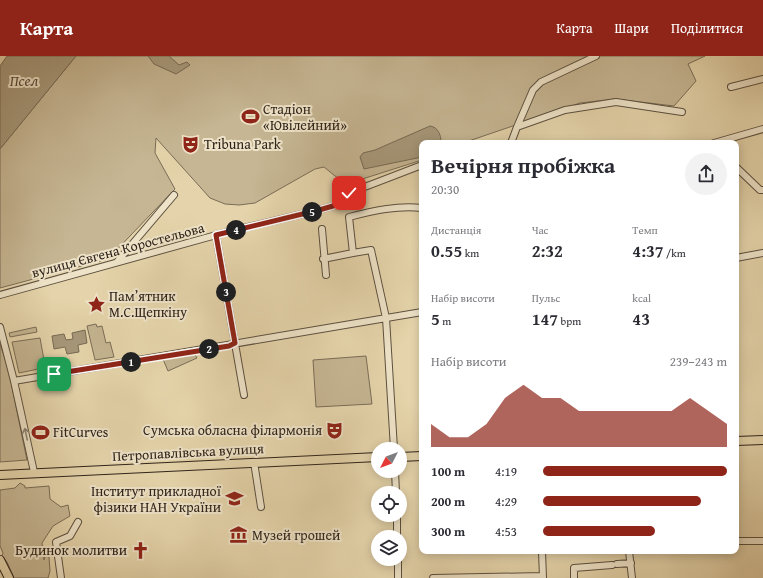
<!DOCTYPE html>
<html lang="uk">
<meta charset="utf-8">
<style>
:root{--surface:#fff;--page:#f2f2f3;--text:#2b2b33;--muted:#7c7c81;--accent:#8f2418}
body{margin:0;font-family:"Gentium Book Plus",serif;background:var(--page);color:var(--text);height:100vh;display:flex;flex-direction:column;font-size:15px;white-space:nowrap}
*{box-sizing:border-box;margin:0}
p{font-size:13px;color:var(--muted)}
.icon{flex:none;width:22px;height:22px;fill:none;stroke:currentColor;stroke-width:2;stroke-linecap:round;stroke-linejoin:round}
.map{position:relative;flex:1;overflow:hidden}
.drawer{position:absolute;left:419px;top:84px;width:320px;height:414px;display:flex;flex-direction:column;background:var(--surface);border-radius:8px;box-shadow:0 2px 10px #0003}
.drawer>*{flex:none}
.needle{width:26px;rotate:228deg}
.fabs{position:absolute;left:371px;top:386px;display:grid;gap:8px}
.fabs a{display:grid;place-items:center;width:36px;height:36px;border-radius:50%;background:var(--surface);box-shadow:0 2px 10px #0003;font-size:20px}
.pin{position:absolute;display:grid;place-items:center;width:34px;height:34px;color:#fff;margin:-17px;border-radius:8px;box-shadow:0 2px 6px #0006}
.km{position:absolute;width:20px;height:20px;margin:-10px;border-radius:50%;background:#222;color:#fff;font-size:11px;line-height:20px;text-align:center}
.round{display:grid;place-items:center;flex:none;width:42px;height:42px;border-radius:21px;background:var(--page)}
.headline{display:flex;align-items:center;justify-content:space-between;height:68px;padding:0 12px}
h1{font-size:22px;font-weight:600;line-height:30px}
.figures{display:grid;grid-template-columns:repeat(3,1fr);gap:6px;height:68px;padding:4px 12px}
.figures div{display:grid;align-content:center}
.figures b{font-size:17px;font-weight:600}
.figures small{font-size:11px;font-weight:400}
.figures p{font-size:11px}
.chart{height:112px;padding:8px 12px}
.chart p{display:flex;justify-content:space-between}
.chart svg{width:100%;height:72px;margin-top:4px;fill:var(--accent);opacity:.7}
ul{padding:0 12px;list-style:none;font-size:13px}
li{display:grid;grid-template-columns:64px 48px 1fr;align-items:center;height:30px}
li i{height:10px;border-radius:5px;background:var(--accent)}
header{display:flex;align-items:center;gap:24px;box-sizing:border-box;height:56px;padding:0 20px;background:var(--accent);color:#fff}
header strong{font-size:19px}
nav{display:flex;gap:22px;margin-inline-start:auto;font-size:14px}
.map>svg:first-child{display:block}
</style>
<header>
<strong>Карта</strong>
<nav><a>Карта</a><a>Шари</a><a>Поділитися</a></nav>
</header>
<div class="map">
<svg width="763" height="522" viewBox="0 0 763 522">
<rect width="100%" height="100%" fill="#e5d4ab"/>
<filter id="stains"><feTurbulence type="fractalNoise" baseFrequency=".005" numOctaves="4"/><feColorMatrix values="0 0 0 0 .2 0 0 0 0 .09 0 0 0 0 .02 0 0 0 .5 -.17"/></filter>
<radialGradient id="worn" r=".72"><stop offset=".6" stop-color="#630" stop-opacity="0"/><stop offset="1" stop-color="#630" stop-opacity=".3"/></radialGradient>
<path fill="#c6b693" stroke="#7a6d57" d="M76,0H705L688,8L696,25L674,50L615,43L580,47L463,87H422V104L353,126L345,128L324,111L315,113L255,147L239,149L225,148L210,142L156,82L155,97L175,133L108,203L0,232V93Z
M96,268L97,271L102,270L106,287L110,286L114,301L95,304L87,270Z
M36,271L37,276L10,281L9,277Z
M40,282L44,304L52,303L53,310L19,317L12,286Z
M0,288L8,312L27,404L0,406Z
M194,297L197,302L168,315L163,303Z
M366,300L372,348L316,351L313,304Z
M20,427L25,430V432L49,430L50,443L61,451L68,449L70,460L53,470L42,487L44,504L45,500L49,501L50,515L48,522H14L7,506L2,500L3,497L0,490V434L15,432Z"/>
<path fill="#a7987a" stroke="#776a54" d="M7,0H76L0,93V10Z
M148,0H169L179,9L187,6L190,9L176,18L154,8Z
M430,70C438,71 441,79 441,86L422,87V101L364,113L360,101L363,97L375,94Z
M85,274L87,287L78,289L79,296L67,298L65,291L54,293L52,280L64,278L66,284L73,283L72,277Z"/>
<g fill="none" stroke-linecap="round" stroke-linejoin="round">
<defs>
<path id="minor" d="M731,31L763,23
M517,71L533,34L541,26L596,0
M511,87L517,71L565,54L616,46L682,56
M714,87L763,73
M736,111L760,134H763
M322,173L326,219
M216,179L244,339
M736,202L763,197
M323,203L353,197
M117,206L174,139
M0,239L227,176L319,154L333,150L349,137L422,109
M0,271L14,325L34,416
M14,325L422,256
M394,393L386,262L371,194L353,197L349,161C372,155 398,149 422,152
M254,406L261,451
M395,415L396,437
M397,459V481
M736,485H763
M542,495L543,522
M629,495L632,522
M398,503V522
M617,508L631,507
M61,522L56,486L70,480L78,466
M433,522L543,520
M574,522V512L612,509"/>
<path id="major" d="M736,385L763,384
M400,401L422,400
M0,419L378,401
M0,504L9,522"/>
</defs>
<use href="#minor" stroke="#5c503f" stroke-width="8"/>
<use href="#major" stroke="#2f241b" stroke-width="10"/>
<use href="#minor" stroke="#eee3c8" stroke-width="6"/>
<use href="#major" stroke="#e5d4ab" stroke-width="8"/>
</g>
<defs><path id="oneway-shaft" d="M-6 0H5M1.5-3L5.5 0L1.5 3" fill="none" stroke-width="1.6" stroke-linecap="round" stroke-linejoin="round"/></defs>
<use stroke="#8e8472" href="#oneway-shaft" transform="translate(26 378) rotate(-102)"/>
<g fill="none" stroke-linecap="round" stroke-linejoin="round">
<defs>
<path id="route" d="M54,318L229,290L235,287L216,179L319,154L333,150L349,137"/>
</defs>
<use href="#route" stroke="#fff" stroke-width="8"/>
<use href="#route" stroke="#8f2418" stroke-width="5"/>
</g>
<defs>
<symbol id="stadium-bare" viewBox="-9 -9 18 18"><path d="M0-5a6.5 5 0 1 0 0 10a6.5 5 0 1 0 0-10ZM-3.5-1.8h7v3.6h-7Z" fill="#8f2418" stroke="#eee3c8" stroke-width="2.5" paint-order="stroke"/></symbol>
<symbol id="theatre-bare" viewBox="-9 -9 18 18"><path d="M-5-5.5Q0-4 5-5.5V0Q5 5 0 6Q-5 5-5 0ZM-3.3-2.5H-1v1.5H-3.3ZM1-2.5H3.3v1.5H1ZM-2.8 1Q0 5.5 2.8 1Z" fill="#8f2418" stroke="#eee3c8" stroke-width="2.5" paint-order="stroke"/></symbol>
<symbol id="sight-bare" viewBox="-9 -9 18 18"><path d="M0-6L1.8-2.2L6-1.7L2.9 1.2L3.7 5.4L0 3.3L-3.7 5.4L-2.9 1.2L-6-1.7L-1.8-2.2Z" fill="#8f2418" stroke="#eee3c8" stroke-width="2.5" paint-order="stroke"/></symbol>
<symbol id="university-bare" viewBox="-9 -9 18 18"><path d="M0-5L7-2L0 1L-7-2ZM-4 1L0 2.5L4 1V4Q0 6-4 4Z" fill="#8f2418" stroke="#eee3c8" stroke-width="2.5" paint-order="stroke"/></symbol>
<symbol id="museum-bare" viewBox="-9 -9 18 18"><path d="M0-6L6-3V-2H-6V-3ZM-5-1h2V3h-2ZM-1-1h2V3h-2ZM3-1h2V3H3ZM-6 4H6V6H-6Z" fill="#8f2418" stroke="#eee3c8" stroke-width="2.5" paint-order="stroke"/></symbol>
<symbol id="church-bare" viewBox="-9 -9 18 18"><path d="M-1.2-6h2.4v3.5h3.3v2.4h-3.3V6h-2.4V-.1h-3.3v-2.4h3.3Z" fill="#8f2418" stroke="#eee3c8" stroke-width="2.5" paint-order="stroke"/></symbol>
</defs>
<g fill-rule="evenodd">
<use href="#stadium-bare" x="238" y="48" width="25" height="25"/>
<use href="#theatre-bare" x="178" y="76" width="25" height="25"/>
<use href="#sight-bare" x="84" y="236" width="25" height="25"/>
<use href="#theatre-bare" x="322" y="362" width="25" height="25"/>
<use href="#stadium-bare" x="28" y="364" width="25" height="25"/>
<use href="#university-bare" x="222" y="430" width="25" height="25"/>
<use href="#museum-bare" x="226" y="466" width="25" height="25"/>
<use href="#church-bare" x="128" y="482" width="25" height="25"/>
</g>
<g text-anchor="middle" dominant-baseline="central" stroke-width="4" stroke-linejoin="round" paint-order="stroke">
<g font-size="14" fill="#2f241b" stroke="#eee3c8" text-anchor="start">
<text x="263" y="53">Стадіон<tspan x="263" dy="16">«Ювілейний»</tspan></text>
<text x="204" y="88">Tribuna Park</text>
<text x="109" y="240">Пам’ятник<tspan x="109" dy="16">М.С.Щепкіну</tspan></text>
<text x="322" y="374" text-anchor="end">Сумська обласна філармонія</text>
<text x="53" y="376">FitCurves</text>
<text x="221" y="435" text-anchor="end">Інститут прикладної<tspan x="221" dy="16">фізики НАН України</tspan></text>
<text x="252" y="479">Музей грошей</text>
<text x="127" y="494" text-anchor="end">Будинок молитви</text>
</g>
<g font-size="14" fill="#2f241b" stroke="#eee3c8">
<text transform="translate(118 194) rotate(-15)">вулиця Євгена Коростельова</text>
<text transform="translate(188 396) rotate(-3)">Петропавлівська вулиця</text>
</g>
<g font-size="15" font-style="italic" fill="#534738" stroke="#eee3c8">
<text x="24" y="24">Псел</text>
</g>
</g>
<rect width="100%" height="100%" filter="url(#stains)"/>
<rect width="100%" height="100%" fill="url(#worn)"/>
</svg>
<div class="fabs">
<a><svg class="needle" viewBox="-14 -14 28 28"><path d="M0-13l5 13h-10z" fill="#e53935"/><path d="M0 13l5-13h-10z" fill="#7c7c81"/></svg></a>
<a><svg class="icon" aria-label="locate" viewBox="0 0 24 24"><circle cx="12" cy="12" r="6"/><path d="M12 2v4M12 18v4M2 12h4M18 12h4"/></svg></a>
<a><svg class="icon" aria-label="layers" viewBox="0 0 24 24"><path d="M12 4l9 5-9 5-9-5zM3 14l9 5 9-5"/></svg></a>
</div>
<div class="pin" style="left:54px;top:318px;background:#1e9e55"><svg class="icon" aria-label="arrive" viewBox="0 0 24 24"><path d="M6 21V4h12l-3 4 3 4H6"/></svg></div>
<div class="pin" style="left:349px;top:137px;background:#d93025"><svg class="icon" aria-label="check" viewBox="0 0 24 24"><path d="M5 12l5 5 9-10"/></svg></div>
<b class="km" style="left:131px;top:306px">1</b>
<b class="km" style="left:209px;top:293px">2</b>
<b class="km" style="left:226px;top:236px">3</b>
<b class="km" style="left:236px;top:174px">4</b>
<b class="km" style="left:312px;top:156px">5</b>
<section class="drawer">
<div class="headline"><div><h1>Вечірня пробіжка</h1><p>20:30</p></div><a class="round"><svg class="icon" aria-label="share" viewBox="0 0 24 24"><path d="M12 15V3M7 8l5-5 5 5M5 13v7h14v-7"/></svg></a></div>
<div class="figures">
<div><p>Дистанція</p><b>0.55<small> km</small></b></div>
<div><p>Час</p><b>2:32</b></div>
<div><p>Темп</p><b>4:37<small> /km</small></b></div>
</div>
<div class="figures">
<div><p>Набір висоти</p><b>5<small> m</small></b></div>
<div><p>Пульс</p><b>147<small> bpm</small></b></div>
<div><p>kcal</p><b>43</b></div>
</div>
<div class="chart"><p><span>Набір висоти</span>239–243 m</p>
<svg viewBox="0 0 160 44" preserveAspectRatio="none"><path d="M0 44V30L10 38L20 38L30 30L40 14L50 6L60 14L70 14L80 22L90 22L100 22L110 22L120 22L130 22L140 14L150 22L160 30V44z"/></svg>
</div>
<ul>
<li><b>100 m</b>4:19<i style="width:100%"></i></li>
<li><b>200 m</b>4:29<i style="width:86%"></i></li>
<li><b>300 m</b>4:53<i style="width:61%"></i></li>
</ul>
</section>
</div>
